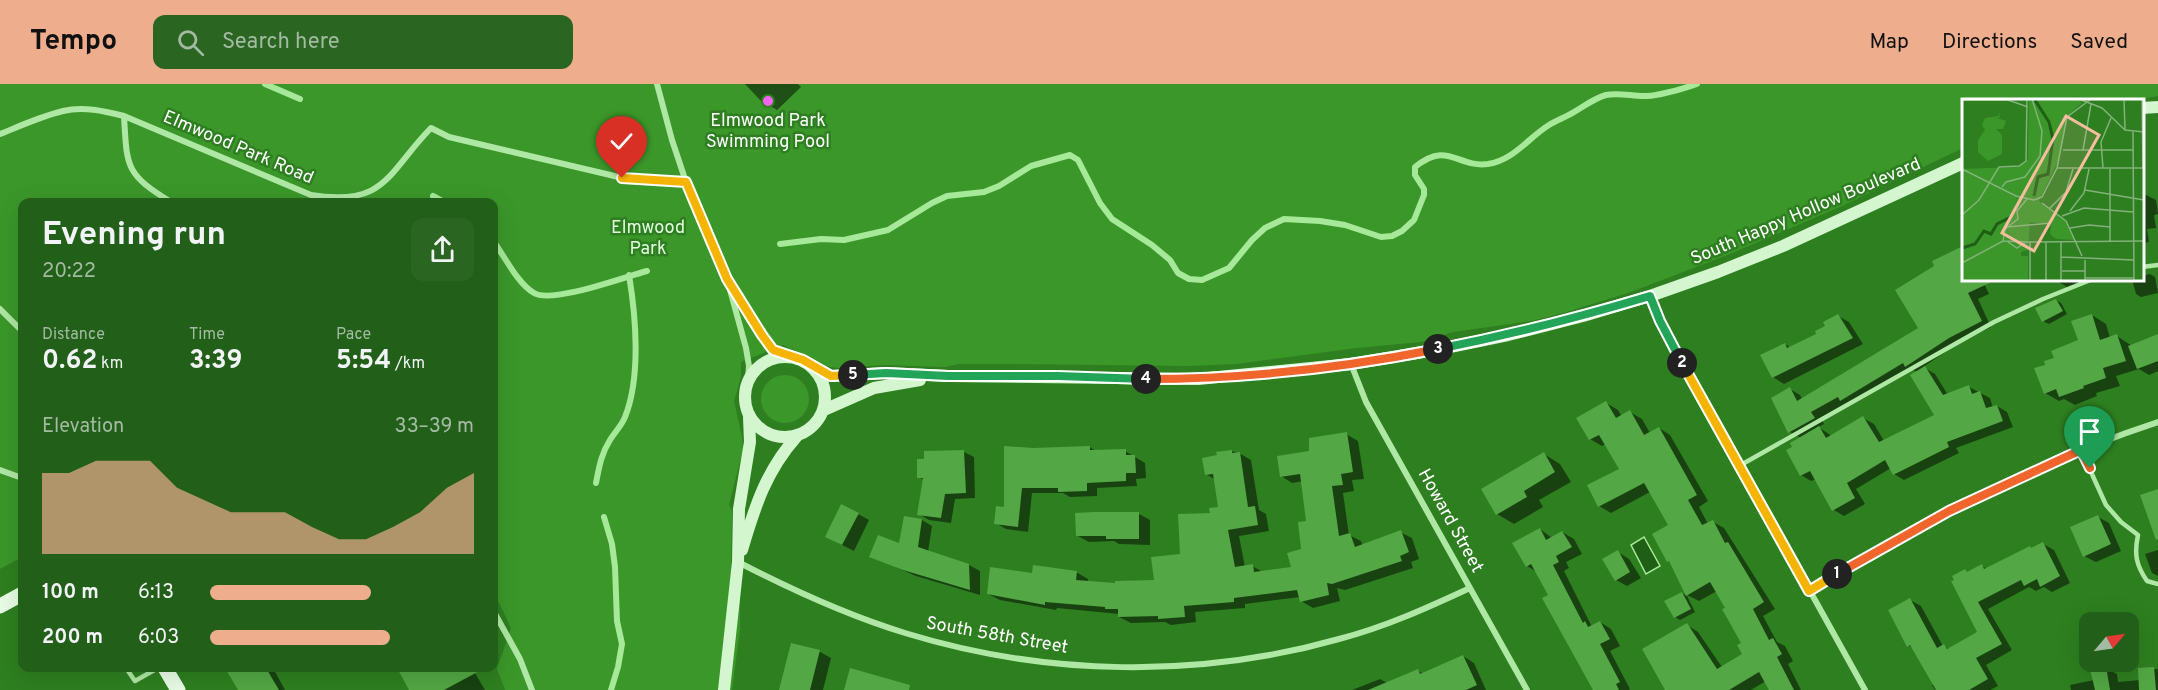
<!DOCTYPE html>
<meta charset="utf-8">
<style>
:root{--surface:#225f18;--page:#2a6521;--text:#f1f3f6;--muted:#a2bba2;--accent:#eead8d}
body{margin:0;font-family:Overpass,sans-serif;background:var(--page);color:var(--text);height:100vh;display:flex;flex-direction:column;font-size:22px;white-space:nowrap}
*{box-sizing:border-box;margin:0}
p{font-size:20px;color:var(--muted)}
.icon{flex:none;width:33px;height:33px;fill:none;stroke:currentColor;stroke-width:2;stroke-linecap:round;stroke-linejoin:round}
.map{position:relative;flex:1;overflow:hidden}
.details{position:absolute;left:18px;top:114px;width:480px;height:474px;display:flex;flex-direction:column;background:var(--surface);border-radius:12px;box-shadow:0 6px 24px #0002}
.details>*{flex:none}
.needle{width:39px;rotate:61deg}
.buttons{position:absolute;left:2079px;top:528px;display:grid;gap:12px}
.buttons a{display:grid;place-items:center;width:60px;height:60px;border-radius:12px;background:var(--surface);box-shadow:0 6px 24px #0002;font-size:30px}
.pin{position:absolute;display:grid;place-items:center;width:51px;height:51px;color:#fff;margin:-62px -26px;border-radius:50% 50% 50% 0;rotate:-45deg;box-shadow:0 0 6px #0007}
.pin .icon{rotate:45deg}
.km{position:absolute;width:30px;height:30px;margin:-15px;border-radius:50%;background:#222;color:#fff;font-size:16px;line-height:30px;text-align:center}
.round{display:grid;place-items:center;flex:none;width:63px;height:63px;border-radius:12px;background:var(--page)}
.head{display:flex;align-items:center;justify-content:space-between;height:102px;padding:0 24px}
h1{font-size:33px;font-weight:700;line-height:45px}
.metrics{display:grid;grid-template-columns:repeat(3,1fr);gap:9px;height:102px;padding:6px 24px}
.metrics div{display:grid;align-content:center}
.metrics b{font-size:26px;font-weight:700}
.metrics small{font-size:16px;font-weight:400}
.metrics p{font-size:16px}
.chart{height:168px;padding:12px 24px}
.chart p{display:flex;justify-content:space-between}
.chart svg{width:100%;height:108px;margin-top:6px;fill:var(--accent);opacity:.7}
ul{padding:0 24px;list-style:none;font-size:20px}
li{display:grid;grid-template-columns:96px 72px 1fr;align-items:center;height:45px}
li i{height:15px;border-radius:8px;background:var(--accent)}
header{display:flex;align-items:center;gap:36px;box-sizing:border-box;height:84px;padding:0 30px;background:var(--accent);color:#111}
header strong{font-size:28px}
nav{display:flex;gap:33px;margin-inline-start:auto;font-size:21px}
.search{width:420px;height:54px;background:var(--page);display:flex;align-items:center;gap:15px;box-sizing:border-box;padding:0 21px;border-radius:12px;color:var(--muted);font-size:22px}
.map>svg:first-child{display:block}
</style>
<header>
<strong>Tempo</strong>
<div class="search"><svg class="icon" aria-label="search" viewBox="0 0 24 24"><circle cx="10" cy="10" r="6"/><path d="M15 15l6 6"/></svg>Search here</div>
<nav><a>Map</a><a>Directions</a><a>Saved</a></nav>
</header>
<div class="map">
<svg width="2158" height="606" viewBox="0 0 2158 606">
<rect width="100%" height="100%" fill="#2e7f20"/>
<path fill="#3b972a" d="M0,0H2158V12L2134,16H1963V64L1842,122L1730,170L1631,208L1563,229L1531,237L1453,248L1421,258L1357,264L1236,280L1189,282L1007,280H958L945,283L884,281L839,284L829,283L783,261L741,278V293L734,317L742,353L743,366L729,421L732,427L731,488L740,514V546L732,606H505L497,585L511,544L494,508V118H22V473L0,485Z
M761 315a24 24 0 1 1 48 0a24 24 0 1 1-48 0Z"/>
<path fill="#1f5e15" stroke="#a6e998" stroke-width="1.5" d="M1644,453L1660,482L1646,490L1631,461Z"/>
<path fill="#0007" fill-rule="evenodd" d="M745,0H798L801,3L777,26L760,16Z
M2142,109L2156,116L2158,130L2154,131L2156,144L2147,145L2149,158L2142,159Z
M1963,167V195H1982L1989,210L1978,215L1991,243L1959,259L1923,283L1935,290L1948,311L1969,303L1990,314L1993,324L1997,322L2007,328L2013,343L1956,364L1959,369L1904,396L1894,390L1891,384L1856,405L1865,420L1844,432L1834,426L1816,395L1811,397L1801,391V354L1790,348V305L1800,311L1802,315L1920,245ZM1911,285L1917,288L1936,331L1884,357L1874,340L1863,334L1831,353L1829,350L1818,343L1824,340L1821,334L1847,319L1851,321Z
M2150,190L2155,193L2158,209L2141,213L2136,210L2132,195H2142V192Z
M2054,195H2089L2067,203Z
M2056,216L2061,219L2067,230L2049,240L2043,237Z
M2092,231L2106,240L2110,254L2117,252L2132,262L2158,252V287L2149,291L2139,285L2116,292L2120,302L2096,309L2097,312L2075,321L2064,315L2059,317L2045,309L2047,282L2080,257Z
M1838,232L1849,238L1863,260L1784,300L1773,293L1785,260L1791,264L1818,251Z
M1606,319L1618,326L1622,333L1630,328L1642,335L1650,349L1659,344L1670,351L1708,417L1699,423L1708,440L1713,438L1724,444L1775,525L1763,532L1777,558L1785,562L1793,577L1788,580L1801,606H1770L1766,597L1751,606H1676L1687,541L1698,548L1722,583L1744,571L1743,560L1727,524L1717,507L1699,517L1687,511L1672,479L1668,477L1670,442L1650,408L1611,429L1599,422L1621,385L1606,360L1602,362L1590,355Z
M1346,350L1358,357L1364,395L1352,396L1354,407L1343,409L1349,451L1361,457L1363,462L1400,448L1412,454L1419,475L1411,478L1413,484L1345,506L1337,504L1340,517L1313,524L1301,517L1300,513L1245,520V524L1195,528L1196,538L1171,541L1165,538L1131,539L1119,533V530L1057,524L1056,526L1000,516L988,510L1034,491L1076,488L1088,495V498L1117,501L1156,498L1181,471L1211,430L1220,425L1216,396L1206,390L1231,367L1239,369L1251,376L1259,426L1266,430L1269,447L1239,452L1245,483L1252,482L1263,488L1292,484L1303,467L1307,438L1303,397L1292,399L1281,392L1311,368Z
M1090,363L1097,368L1125,367L1145,379L1146,394L1136,395L1137,402L1097,404V412L1070,413L1063,409H1032L1028,448L1006,445L996,439L1006,425L1033,365Z
M964,368L974,373L975,414L955,415L951,439L929,436L919,430L924,396L919,393Z
M1544,370L1560,380L1571,398L1539,416L1543,423L1514,440L1497,430Z
M858,430L869,436L854,467L838,459Z
M1077,430H1139L1150,436V461L1119,460L1114,457L1089,458L1078,452Z
M905,433L922,436L932,442L928,468L969,481L980,487V511L916,492L871,472L900,461Z
M2098,433L2109,439L2121,467L2096,478L2084,472Z
M1540,445L1552,454L1562,448L1574,455L1582,470L1566,478L1569,484L1564,487L1592,543L1600,538L1611,545L1620,562L1610,567L1630,605L1629,606H1594L1550,511L1537,488L1527,482Z
M2043,460L2054,466L2070,499L2052,508L2044,503L2036,507L2029,503L1988,525L2012,566L1986,581L1998,602L1990,606H1935L1932,601L1934,600L1913,564L1908,561L1910,516L1921,522L1943,562L1950,565L1979,548L1965,487L1969,489L1982,482L1987,485Z
M2158,466V492L2152,489L2145,470Z
M1618,468L1629,475L1641,494L1627,502L1616,496Z
M1682,509L1687,512L1695,528L1680,536L1675,533Z
M793,561L820,568L831,574L823,606H786Z
M1463,572L1474,579L1486,606H1352L1380,595L1387,599L1418,587L1424,590Z
M227,584H274H273L285,606H239Z
M399,584H472L485,606H411Z
M2106,584L2117,590L2118,598L2140,596L2139,586L2158,585V606H2071L2070,601L2094,596Z"/>
<g fill="none" stroke-linecap="round" stroke-linejoin="round">
<path stroke="#a6e998" stroke-width="6" d="M265,0L300,15
M433,112L444,118
M494,158C505,173 518,200 534,209C552,220 624,193 647,187
M780,160L821,155L844,156L888,146L932,119L947,112L984,108L999,102L1031,82L1070,71L1078,76L1100,119L1112,135L1152,161L1170,176L1178,189L1189,195L1202,196L1229,184L1252,156L1265,144L1284,135L1320,137L1345,141L1381,153L1392,152L1402,147L1414,136L1424,111V105L1415,91V83C1448,56 1457,84 1488,80C1514,76 1528,54 1549,41C1557,36 1566,33 1574,28C1584,22 1595,14 1606,11C1620,8 1634,13 1647,12C1664,11 1681,5 1697,0
M596,399C599,384 601,370 610,356C615,348 622,341 625,333C641,293 636,233 629,191
M604,433L612,460L615,483L617,537L622,560L618,583L611,606"/>
</g>
<path fill="#53a744" d="M1963,162V195H1998L1968,209L1982,237L1949,254L1905,283L1903,279L1840,317L1838,313L1811,328L1815,334L1788,349L1771,314L1790,303L1797,317L1918,244L1895,206L1934,182L1932,177Z
M2056,215L2063,227L2042,238L2035,224Z
M1838,230L1853,254L1772,294L1760,271L1785,259L1787,264L1816,250L1815,247L1825,242L1823,238Z
M2092,230L2100,256L2117,250L2126,277L2103,284L2106,294L2083,302L2084,304L2059,313L2056,305L2044,310L2034,284L2045,281L2044,277L2054,274L2051,267L2078,256L2071,237Z
M2158,250V277L2137,285L2128,262Z
M1925,282L1943,311L1969,301L1972,310L1980,307L1986,324L1997,321L2003,337L1947,358L1949,363L1893,391L1885,376L1847,399L1855,414L1832,427L1810,387L1800,392L1786,366L1792,363L1790,359L1819,342L1826,354L1863,332L1879,358L1934,331L1910,291Z
M1606,317L1616,334L1630,326L1644,351L1659,343L1697,411L1688,416L1702,441L1713,436L1725,459L1728,458L1764,518L1753,525L1769,556L1773,554L1782,570L1777,573L1794,606H1769L1759,588L1729,606H1665L1642,565L1687,539L1717,585L1742,570L1737,561L1741,559L1722,525L1725,524L1710,498L1686,512L1669,477L1667,478L1652,450L1668,441L1644,399L1598,423L1587,401L1619,385L1599,351L1589,356L1576,334Z
M1347,348L1353,388L1341,390L1343,401L1332,402L1339,452L1350,449L1355,463L1401,446L1409,468L1400,472L1402,477L1332,500L1327,499L1329,511L1300,518L1297,506L1234,514V518L1184,522L1185,533L1158,535V532L1118,533V525H1105V523L1045,518V521L987,510L990,483L1032,489L1033,481L1077,487L1076,496L1115,499V497L1154,496L1151,473L1180,470L1178,430L1210,429L1209,424L1218,423L1213,390L1205,391L1202,374L1217,371L1216,368L1232,366V369L1240,368L1248,423L1255,422L1258,441L1228,446L1235,483L1253,480L1254,488L1291,483L1287,469L1301,465L1298,438L1306,437L1300,390L1280,393L1277,372L1309,367V354Z
M1004,362L1033,364L1090,362V366L1126,365V371H1135L1136,389H1126V397L1087,399V407L1058,408V404H1022L1018,443L994,440L996,422L1004,423Z
M964,366L966,409L945,410L941,434L917,431L923,394H917V375H924V367Z
M1544,368L1555,388L1524,407L1527,413L1496,431L1481,405Z
M2158,405V455L2156,456L2140,411Z
M841,420L859,429L842,461L825,453Z
M1094,428H1139V455H1106V452H1076L1075,429Z
M2098,431L2111,460L2083,473L2070,443Z
M904,432L922,435L918,463L969,480L970,506L903,486L869,473L878,451L899,459Z
M1540,444L1546,456L1562,447L1572,463L1556,472L1559,478L1553,481L1583,539L1585,537L1588,543L1600,537L1610,555L1600,560L1620,598L1616,600L1619,606H1593L1542,514L1548,511L1531,480L1526,483L1512,459Z
M2043,458L2060,492L2040,503L2037,495L2024,502L2021,496L1978,518L2002,560L1976,574L1988,595L1969,606H1936L1910,561L1907,563L1888,526L1910,514L1937,564L1944,560L1947,565L1977,548L1951,497L1954,496L1952,492L1965,485L1967,488L1982,480L1984,485L2030,462L2031,464Z
M1618,466L1630,488L1615,497L1602,475Z
M1682,508L1691,525L1674,534L1664,517Z
M791,559L820,566L810,606H779Z
M1463,571L1477,601L1466,606H1368L1418,585L1420,590Z
M2106,582L2110,606H2095L2090,585Z
M2154,583L2156,606H2139L2138,584Z
M225,584H266L279,606H238Z
M397,584H485L444,606H409Z
M850,584L910,601L909,606H844Z"/>
<g fill="none" stroke-linecap="round" stroke-linejoin="round">
<path stroke="#afe8a4" stroke-width="4.5" d="M2142,183L2158,181
M2081,366L2106,421L2121,438L2138,451C2134,470 2136,481 2147,497L2158,500
M1739,382L1994,238L2043,215L2093,195
M126,584L135,597L158,584"/>
<path stroke="#afe8a4" stroke-width="6" d="M657,0L672,56L686,98L727,195L746,264L749,282L748,295
M124,32C127,83 125,90 171,118
M0,50C20,42 42,32 63,27C83,22 104,27 124,32L311,111C386,123 387,89 431,44L449,53L623,94L686,98
M730,201L764,256L773,265L795,273
M1650,212L1660,237L1865,606
M0,225L22,247
M1351,280L1366,318L1527,606
M0,386L22,394
M738,478C792,506 846,531 905,549C1045,592 1198,595 1339,555C1385,543 1427,524 1470,504
M1809,507C1920,441 2035,378 2158,338
M494,528L520,575L532,606"/>
<path stroke="#d4f6cf" stroke-width="12" d="M2142,24L2158,23
M745 313a40 40 0 1 1 80 0a40 40 0 1 1-80 0Z
M811,281L831,292L886,289L948,292L1198,295L1351,280L1435,266L1508,251L1583,232L1650,212L1718,188L1783,162L1963,79
M824,326L874,304L920,296
M742,466C755,422 766,387 797,352
M724,606L738,478L739,425L750,358L749,333"/>
<path stroke="#e9fde6" stroke-width="15" d="M0,522L22,510
M165,584L178,606"/>
</g>
<g fill="none" stroke-linecap="round" stroke-linejoin="round">
<defs>
<path id="split-1" d="M1837,490L1949,427L2081,366L2090,384"/>
<path id="split-2" d="M1682,279L1809,507L1837,490"/>
<path id="split-3" d="M1438,265C1510,251 1580,233 1650,212L1660,237L1682,279"/>
<path id="split-4" d="M1146,295C1244,295 1342,284 1438,265"/>
<path id="split-5" d="M853,291L886,289L948,292H1058L1146,295"/>
<path id="split-6" d="M622,94L686,98L727,195L762,251L773,266L803,276L831,292L853,291"/>
</defs>
<use href="#split-1" stroke="#fff" stroke-width="12"/>
<use href="#split-2" stroke="#fff" stroke-width="12"/>
<use href="#split-3" stroke="#fff" stroke-width="12"/>
<use href="#split-4" stroke="#fff" stroke-width="12"/>
<use href="#split-5" stroke="#fff" stroke-width="12"/>
<use href="#split-6" stroke="#fff" stroke-width="12"/>
<use href="#split-1" stroke="#f0652b" stroke-width="8"/>
<use href="#split-2" stroke="#f5b400" stroke-width="8"/>
<use href="#split-3" stroke="#22a559" stroke-width="8"/>
<use href="#split-4" stroke="#f0652b" stroke-width="8"/>
<use href="#split-5" stroke="#22a559" stroke-width="8"/>
<use href="#split-6" stroke="#f5b400" stroke-width="8"/>
</g>
<circle fill="#f565f5" stroke="#2e7f20" stroke-width="2" cx="768" cy="17" r="6"/>
<g text-anchor="middle" dominant-baseline="central" stroke-width="5" stroke-linejoin="round" paint-order="stroke">
<g font-size="18" fill="#fff" stroke="#2e7f20">
<text x="768" y="37">Elmwood Park<tspan x="768" dy="21">Swimming Pool</tspan></text>
</g>
<g font-size="18" fill="#fff" stroke="#2e7f20">
<text transform="translate(238 64) rotate(23)">Elmwood Park Road</text>
<text transform="translate(1806 128) rotate(-23)">South Happy Hollow Boulevard</text>
<text transform="translate(1450 437) rotate(61)">Howard Street</text>
<text transform="translate(997 552) rotate(10)">South 58th Street</text>
</g>
<g font-size="18" fill="#e2fade" stroke="#2e7f20">
<text x="648" y="144">Elmwood<tspan x="648" dy="21">Park</tspan></text>
</g>
</g>
<g transform="translate(1962 15)">
<rect width="182" height="182" fill="#2e7f20"/>
<path d="M67,0H116L120,4L105,17L98,58L77,102L102,120L112,141L94,140L88,135L89,125L68,123L66,151L59,153V157H66V181H0V70L56,68L66,61ZM38,13V18L35,19L44,22L41,30H34L40,36V55L26,62L16,53V41L23,31L20,26L23,19L37,17Z" fill="#3b972a"/>
<path fill="none" stroke="#1f5e15" stroke-width="3" d="M72,97L76,78L86,75L91,40L87,23L73,1M0,149L13,145L22,132L29,135L35,125L49,118"/>
<path fill="none" stroke="#82b279" stroke-width="1.5" d="M117,0L140,9L163,31L182,33M162,0L163,31M180,0L181,69M0,1H46L66,8M171,33L172,181M101,51H171M121,51L129,5M95,69H182M141,69L139,43L149,19M0,70L54,97L72,101M148,70V142M40,88L44,83L63,78L78,57L80,32L70,0M123,91L182,101M72,101L80,98L95,69L105,18L129,0M80,104L104,122L120,157M88,109L104,93L111,70M108,112L122,94L127,70M0,116L17,101L37,68L57,67L64,62L65,0M100,117L122,109L171,113M45,128L89,124M108,129L127,126L148,128M41,142L43,130L56,120L55,112L65,100M46,143L55,149L64,143M84,143V181M99,143V181M99,158L172,161M123,161V181M0,164L41,142L68,143M100,172H123M123,179H172M68,181V143L182,142"/>
<path fill="#f6bd9e" fill-opacity="0.15" stroke="#f6bd9e" stroke-width="3" d="M104,17L137,36L72,152L40,134Z"/>
<rect width="182" height="182" fill="none" stroke="#fff" stroke-width="3"/>
</g>
</svg>
<div class="buttons">
<a><svg class="needle" viewBox="-14 -14 28 28"><path d="M0-13l5 13h-10z" fill="#e53935"/><path d="M0 13l5-13h-10z" fill="#a2bba2"/></svg></a>
</div>
<div class="pin" style="left:2090px;top:384px;background:#1e9e55"><svg class="icon" aria-label="arrive" viewBox="0 0 24 24"><path d="M6 21V4h12l-3 4 3 4H6"/></svg></div>
<div class="pin" style="left:622px;top:94px;background:#d93025"><svg class="icon" aria-label="check" viewBox="0 0 24 24"><path d="M5 12l5 5 9-10"/></svg></div>
<b class="km" style="left:1837px;top:490px">1</b>
<b class="km" style="left:1682px;top:279px">2</b>
<b class="km" style="left:1438px;top:265px">3</b>
<b class="km" style="left:1146px;top:295px">4</b>
<b class="km" style="left:853px;top:291px">5</b>
<section class="details">
<div class="head"><div><h1>Evening run</h1><p>20:22</p></div><a class="round"><svg class="icon" aria-label="share" viewBox="0 0 24 24"><path d="M12 15V3M7 8l5-5 5 5M5 13v7h14v-7"/></svg></a></div>
<div class="metrics">
<div><p>Distance</p><b>0.62<small> km</small></b></div>
<div><p>Time</p><b>3:39</b></div>
<div><p>Pace</p><b>5:54<small> /km</small></b></div>
</div>
<div class="chart"><p><span>Elevation</span>33–39 m</p>
<svg viewBox="0 0 160 44" preserveAspectRatio="none"><path d="M0 44V11L10 11L20 6L30 6L40 6L50 17L60 22L70 27L80 27L90 27L100 33L110 38L120 38L130 33L140 27L150 17L160 11V44z"/></svg>
</div>
<ul>
<li><b>100 m</b>6:13<i style="width:61%"></i></li>
<li><b>200 m</b>6:03<i style="width:68%"></i></li>
</ul>
</section>
</div>
